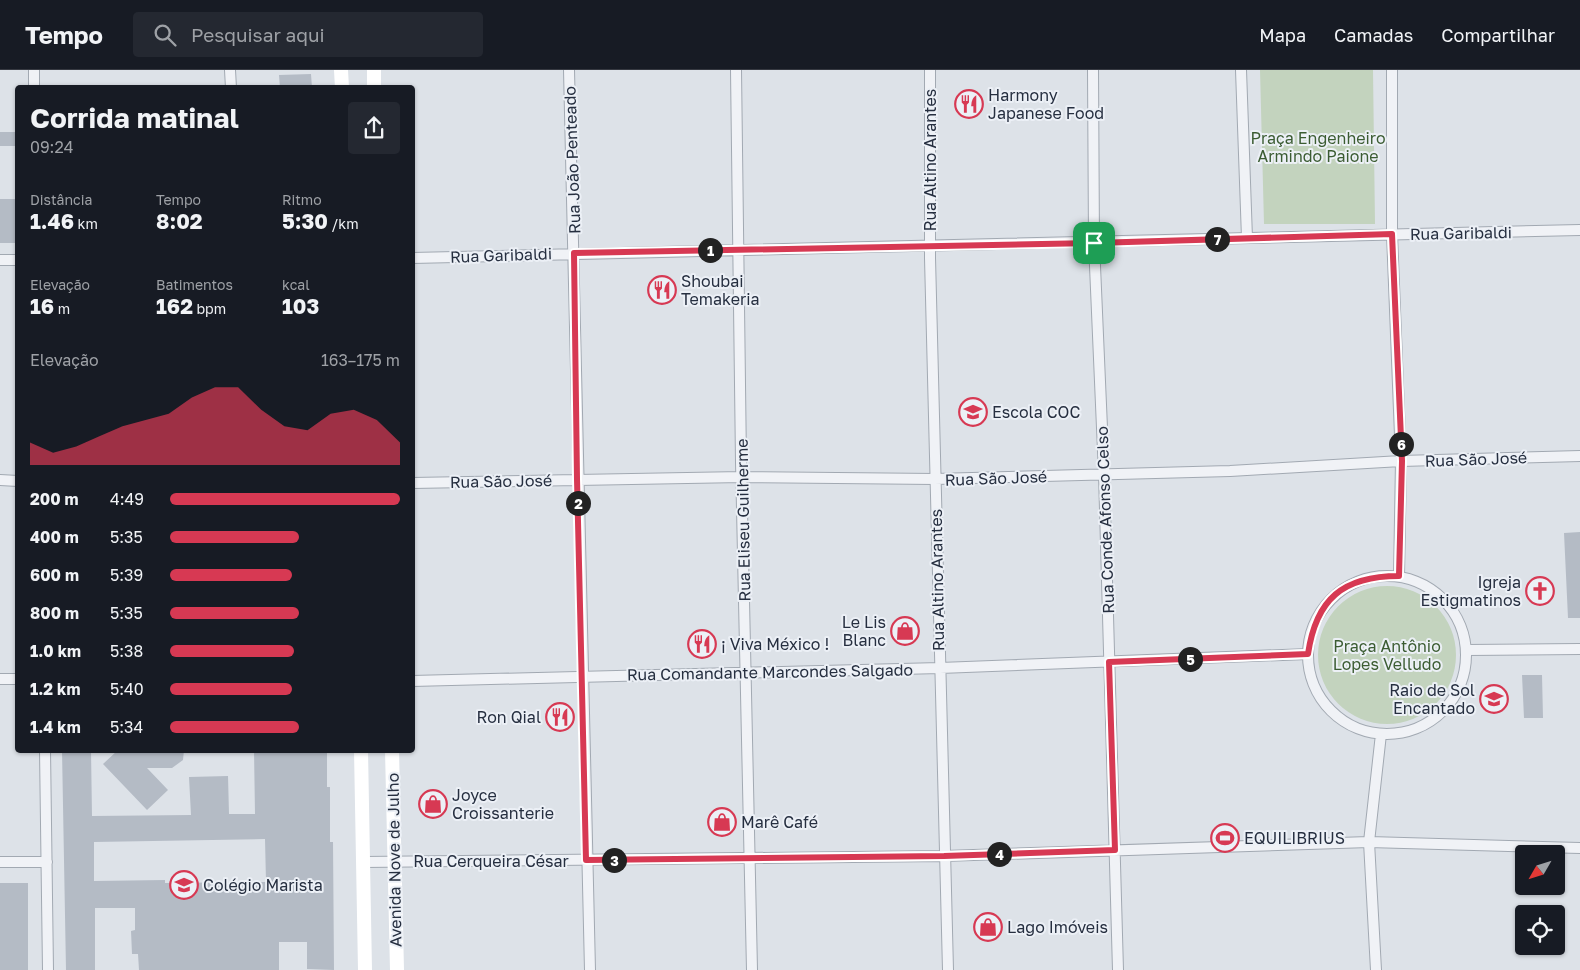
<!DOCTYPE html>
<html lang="pt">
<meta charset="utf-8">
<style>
:root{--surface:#171b24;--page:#242831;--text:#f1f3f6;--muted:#9ea1a6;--line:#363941;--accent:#d73953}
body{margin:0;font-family:"Golos Text",sans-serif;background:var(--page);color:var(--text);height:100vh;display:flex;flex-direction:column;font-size:19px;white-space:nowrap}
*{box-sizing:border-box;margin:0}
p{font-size:16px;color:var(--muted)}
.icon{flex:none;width:28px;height:28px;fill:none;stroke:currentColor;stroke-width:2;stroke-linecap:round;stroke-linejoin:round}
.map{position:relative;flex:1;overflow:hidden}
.side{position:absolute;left:15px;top:15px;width:400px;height:668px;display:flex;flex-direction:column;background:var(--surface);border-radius:5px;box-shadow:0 1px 4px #0004}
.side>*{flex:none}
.needle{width:32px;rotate:231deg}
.controls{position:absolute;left:1515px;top:775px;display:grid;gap:10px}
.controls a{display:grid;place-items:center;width:50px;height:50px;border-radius:5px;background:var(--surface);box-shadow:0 1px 4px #0004;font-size:25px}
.pin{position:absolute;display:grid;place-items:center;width:42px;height:42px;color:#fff;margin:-21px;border-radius:10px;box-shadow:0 2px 8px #0006}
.km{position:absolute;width:25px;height:25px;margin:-12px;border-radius:50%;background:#222;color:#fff;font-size:14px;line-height:25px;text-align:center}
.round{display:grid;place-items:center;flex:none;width:52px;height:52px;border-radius:5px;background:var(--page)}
.overview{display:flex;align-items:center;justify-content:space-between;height:85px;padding:0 15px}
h1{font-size:28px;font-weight:700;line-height:38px}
.metrics{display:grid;grid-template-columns:repeat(3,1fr);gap:8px;height:85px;padding:5px 15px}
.metrics div{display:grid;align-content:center}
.metrics b{font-size:21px;font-weight:700}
.metrics small{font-size:14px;font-weight:400}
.metrics p{font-size:14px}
.chart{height:140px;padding:10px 15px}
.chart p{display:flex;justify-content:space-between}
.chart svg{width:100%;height:90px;margin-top:5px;fill:var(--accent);opacity:.7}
ul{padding:0 15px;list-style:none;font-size:16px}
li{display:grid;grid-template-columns:80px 60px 1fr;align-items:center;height:38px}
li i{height:12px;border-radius:6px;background:var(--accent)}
header{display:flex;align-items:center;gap:30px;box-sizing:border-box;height:70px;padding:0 25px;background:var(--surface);border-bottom:1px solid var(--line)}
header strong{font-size:24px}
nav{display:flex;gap:28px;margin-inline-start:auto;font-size:18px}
.search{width:350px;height:45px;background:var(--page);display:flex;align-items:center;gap:12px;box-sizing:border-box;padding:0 18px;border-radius:5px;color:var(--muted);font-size:19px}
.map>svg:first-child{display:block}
</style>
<header>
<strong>Tempo</strong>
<div class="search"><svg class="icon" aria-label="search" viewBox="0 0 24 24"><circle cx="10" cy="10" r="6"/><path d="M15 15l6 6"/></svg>Pesquisar aqui</div>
<nav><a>Mapa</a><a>Camadas</a><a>Compartilhar</a></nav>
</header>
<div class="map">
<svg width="1580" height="900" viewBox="0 0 1580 900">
<rect width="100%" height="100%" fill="#dde2e8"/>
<path fill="#c3d3be" d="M1260,0H1373L1375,154H1264Z
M1318 585a69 69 0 1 1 138 0a69 69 0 1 1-138 0Z"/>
<path fill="#b4bbc5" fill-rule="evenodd" d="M311,4L312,18H280L279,5Z
M0,62H18V76H0Z
M0,129H18V173H0Z
M1580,462V548H1568L1564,463Z
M1522,605H1542L1543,648H1524Z
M62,680H91L92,746L191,745L189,707L228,706L229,744H255L254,680L327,681V717H330V772H333L334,900L307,899V872H279V900H139L138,884H132L131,861L135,860V838H95V900H66ZM265,769L266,812L165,813V810L94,811V772Z
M118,680H184L183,690L172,698H147L168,720L147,740L103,694Z
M0,813H28V900H0Z"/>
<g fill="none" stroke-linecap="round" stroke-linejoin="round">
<defs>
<path id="street" d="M34,0V18
M230,0L231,18
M569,0L590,900
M736,0L741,392L752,900
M930,0V188L948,900
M1093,0L1094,173L1104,404L1118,900
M1241,0L1247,168
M1392,0V164L1401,391L1399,506
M412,188L1580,160
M0,190H18
M0,410L18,411
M412,413L742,407L935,409L1230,401L1401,391L1580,386
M1308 585a79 79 0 1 1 158 0a79 79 0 1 1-158 0Z
M1467,580L1580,579
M0,609H18
M412,611L940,598L1308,584
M45,680L48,900
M0,792H47
M363,792L944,786L1369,772L1580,778
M1376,900L1369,772L1381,664"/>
</defs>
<use href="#street" stroke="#a2a9b2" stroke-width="12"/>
<use href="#street" stroke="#f0f2f6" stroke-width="10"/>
<path stroke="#fff" stroke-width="14" d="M341,0L342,18
M374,0V18
M361,680L365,900
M392,680L397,900"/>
</g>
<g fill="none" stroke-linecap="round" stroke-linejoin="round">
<defs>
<path id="route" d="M1392,164L1402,391L1399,506C1343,506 1316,529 1308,584L1109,592L1115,780L944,786L586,790L577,409L574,183L1094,173Z"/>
</defs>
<use href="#route" stroke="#fff" stroke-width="10"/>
<use href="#route" stroke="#d73953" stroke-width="6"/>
</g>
<defs>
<symbol id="restaurant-ring" viewBox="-11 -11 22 22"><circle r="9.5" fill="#ecf0f6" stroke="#d73953" stroke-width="1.5"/><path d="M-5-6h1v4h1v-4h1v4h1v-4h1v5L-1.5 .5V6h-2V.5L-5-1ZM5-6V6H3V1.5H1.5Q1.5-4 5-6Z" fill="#d73953"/></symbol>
<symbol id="school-ring" viewBox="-11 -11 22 22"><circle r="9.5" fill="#ecf0f6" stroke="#d73953" stroke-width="1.5"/><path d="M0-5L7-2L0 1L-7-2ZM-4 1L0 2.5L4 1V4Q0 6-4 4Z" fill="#d73953"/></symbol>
<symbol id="church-ring" viewBox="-11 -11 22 22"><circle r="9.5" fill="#ecf0f6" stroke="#d73953" stroke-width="1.5"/><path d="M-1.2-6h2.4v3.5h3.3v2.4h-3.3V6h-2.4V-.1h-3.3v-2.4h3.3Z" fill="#d73953"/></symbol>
<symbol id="shop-ring" viewBox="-11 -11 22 22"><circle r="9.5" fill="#ecf0f6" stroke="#d73953" stroke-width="1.5"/><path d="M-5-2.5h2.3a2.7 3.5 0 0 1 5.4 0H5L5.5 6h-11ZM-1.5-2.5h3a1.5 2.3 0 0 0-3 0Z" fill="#d73953"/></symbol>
<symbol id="stadium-ring" viewBox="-11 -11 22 22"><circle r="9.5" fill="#ecf0f6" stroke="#d73953" stroke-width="1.5"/><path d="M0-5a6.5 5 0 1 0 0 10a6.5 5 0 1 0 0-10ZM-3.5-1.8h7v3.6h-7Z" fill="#d73953"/></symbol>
</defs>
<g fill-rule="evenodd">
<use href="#restaurant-ring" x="953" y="18" width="32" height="32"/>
<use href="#restaurant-ring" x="646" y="204" width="32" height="32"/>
<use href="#school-ring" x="957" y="326" width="32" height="32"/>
<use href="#church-ring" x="1524" y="505" width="32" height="32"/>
<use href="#shop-ring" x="889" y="545" width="32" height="32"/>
<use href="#restaurant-ring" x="686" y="558" width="32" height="32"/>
<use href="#school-ring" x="1478" y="613" width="32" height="32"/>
<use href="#restaurant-ring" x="544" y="631" width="32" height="32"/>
<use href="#shop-ring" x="417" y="718" width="32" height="32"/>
<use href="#shop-ring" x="706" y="736" width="32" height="32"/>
<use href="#stadium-ring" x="1209" y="752" width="32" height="32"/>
<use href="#school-ring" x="168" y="799" width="32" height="32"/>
<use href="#shop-ring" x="972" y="841" width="32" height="32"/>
</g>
<g text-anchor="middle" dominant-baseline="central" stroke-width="4" stroke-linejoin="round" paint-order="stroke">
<g font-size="16" fill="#262f40" stroke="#ecf0f6" text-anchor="start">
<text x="988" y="25">Harmony<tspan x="988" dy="18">Japanese Food</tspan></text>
<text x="681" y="211">Shoubai<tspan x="681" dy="18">Temakeria</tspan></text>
<text x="992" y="342">Escola COC</text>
<text x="1521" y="512" text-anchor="end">Igreja<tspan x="1521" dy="18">Estigmatinos</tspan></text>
<text x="886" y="552" text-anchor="end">Le Lis<tspan x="886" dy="18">Blanc</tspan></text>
<text x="721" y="574">¡ Viva México !</text>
<text x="1475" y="620" text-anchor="end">Raio de Sol<tspan x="1475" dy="18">Encantado</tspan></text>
<text x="541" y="647" text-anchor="end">Ron Qial</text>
<text x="452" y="725">Joyce<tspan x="452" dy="18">Croissanterie</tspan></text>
<text x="741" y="752">Marê Café</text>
<text x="1244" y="768">EQUILIBRIUS</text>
<text x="203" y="815">Colégio Marista</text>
<text x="1007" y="857">Lago Imóveis</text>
</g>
<g font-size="16" fill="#3b5c32" stroke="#ecf0f6">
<text x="1318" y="68">Praça Engenheiro<tspan x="1318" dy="18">Armindo Paione</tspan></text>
<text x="1387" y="576">Praça Antônio<tspan x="1387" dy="18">Lopes Velludo</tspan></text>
</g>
<g font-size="16" fill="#262f40" stroke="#ecf0f6">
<text transform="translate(572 90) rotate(-92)">Rua João Penteado</text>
<text transform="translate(930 90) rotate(-90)">Rua Altino Arantes</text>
<text transform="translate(1461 163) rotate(-1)">Rua Garibaldi</text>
<text transform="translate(501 185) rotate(-2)">Rua Garibaldi</text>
<text transform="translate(1476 389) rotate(-2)">Rua São José</text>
<text transform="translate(996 408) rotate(-2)">Rua São José</text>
<text transform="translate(501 411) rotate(-1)">Rua São José</text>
<text transform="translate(743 450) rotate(-91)">Rua Eliseu Guilherme</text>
<text transform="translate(1105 450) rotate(-92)">Rua Conde Afonso Celso</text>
<text transform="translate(937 510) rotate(-91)">Rua Altino Arantes</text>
<text transform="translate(770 602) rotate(-1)">Rua Comandante Marcondes Salgado</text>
<text transform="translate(394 790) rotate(-91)">Avenida Nove de Julho</text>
<text x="491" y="791">Rua Cerqueira César</text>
</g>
</g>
</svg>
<div class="controls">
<a><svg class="needle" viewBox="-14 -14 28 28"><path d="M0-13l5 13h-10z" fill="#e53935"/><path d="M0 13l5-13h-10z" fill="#9ea1a6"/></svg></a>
<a><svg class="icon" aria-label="locate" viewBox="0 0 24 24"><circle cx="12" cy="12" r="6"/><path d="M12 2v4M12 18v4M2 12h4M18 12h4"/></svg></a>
</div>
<div class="pin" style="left:1094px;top:173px;background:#1e9e55"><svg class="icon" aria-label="arrive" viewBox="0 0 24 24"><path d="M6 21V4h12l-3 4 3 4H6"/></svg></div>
<b class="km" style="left:710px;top:180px">1</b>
<b class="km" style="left:578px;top:433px">2</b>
<b class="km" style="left:614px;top:790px">3</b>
<b class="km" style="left:999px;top:784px">4</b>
<b class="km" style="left:1190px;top:589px">5</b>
<b class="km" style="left:1401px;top:374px">6</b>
<b class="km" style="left:1217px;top:169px">7</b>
<section class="side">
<div class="overview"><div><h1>Corrida matinal</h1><p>09:24</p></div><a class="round"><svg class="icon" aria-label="share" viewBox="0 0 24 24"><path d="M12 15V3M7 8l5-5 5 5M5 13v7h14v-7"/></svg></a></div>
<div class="metrics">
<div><p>Distância</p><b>1.46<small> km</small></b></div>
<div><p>Tempo</p><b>8:02</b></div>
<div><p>Ritmo</p><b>5:30<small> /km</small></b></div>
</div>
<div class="metrics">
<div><p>Elevação</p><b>16<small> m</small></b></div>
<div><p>Batimentos</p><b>162<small> bpm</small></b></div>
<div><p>kcal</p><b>103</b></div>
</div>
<div class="chart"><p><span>Elevação</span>163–175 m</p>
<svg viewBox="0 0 160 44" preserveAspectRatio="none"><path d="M0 44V33L10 38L20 35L30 30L40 25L50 22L60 19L70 11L80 6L90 6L100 17L110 25L120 27L130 19L140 17L150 22L160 33V44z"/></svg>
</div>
<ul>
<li><b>200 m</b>4:49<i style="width:100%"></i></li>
<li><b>400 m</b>5:35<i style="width:56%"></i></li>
<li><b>600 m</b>5:39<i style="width:53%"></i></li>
<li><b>800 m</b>5:35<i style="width:56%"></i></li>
<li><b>1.0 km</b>5:38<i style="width:54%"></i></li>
<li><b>1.2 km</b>5:40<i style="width:53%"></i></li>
<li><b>1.4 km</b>5:34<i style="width:56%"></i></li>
</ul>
</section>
</div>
